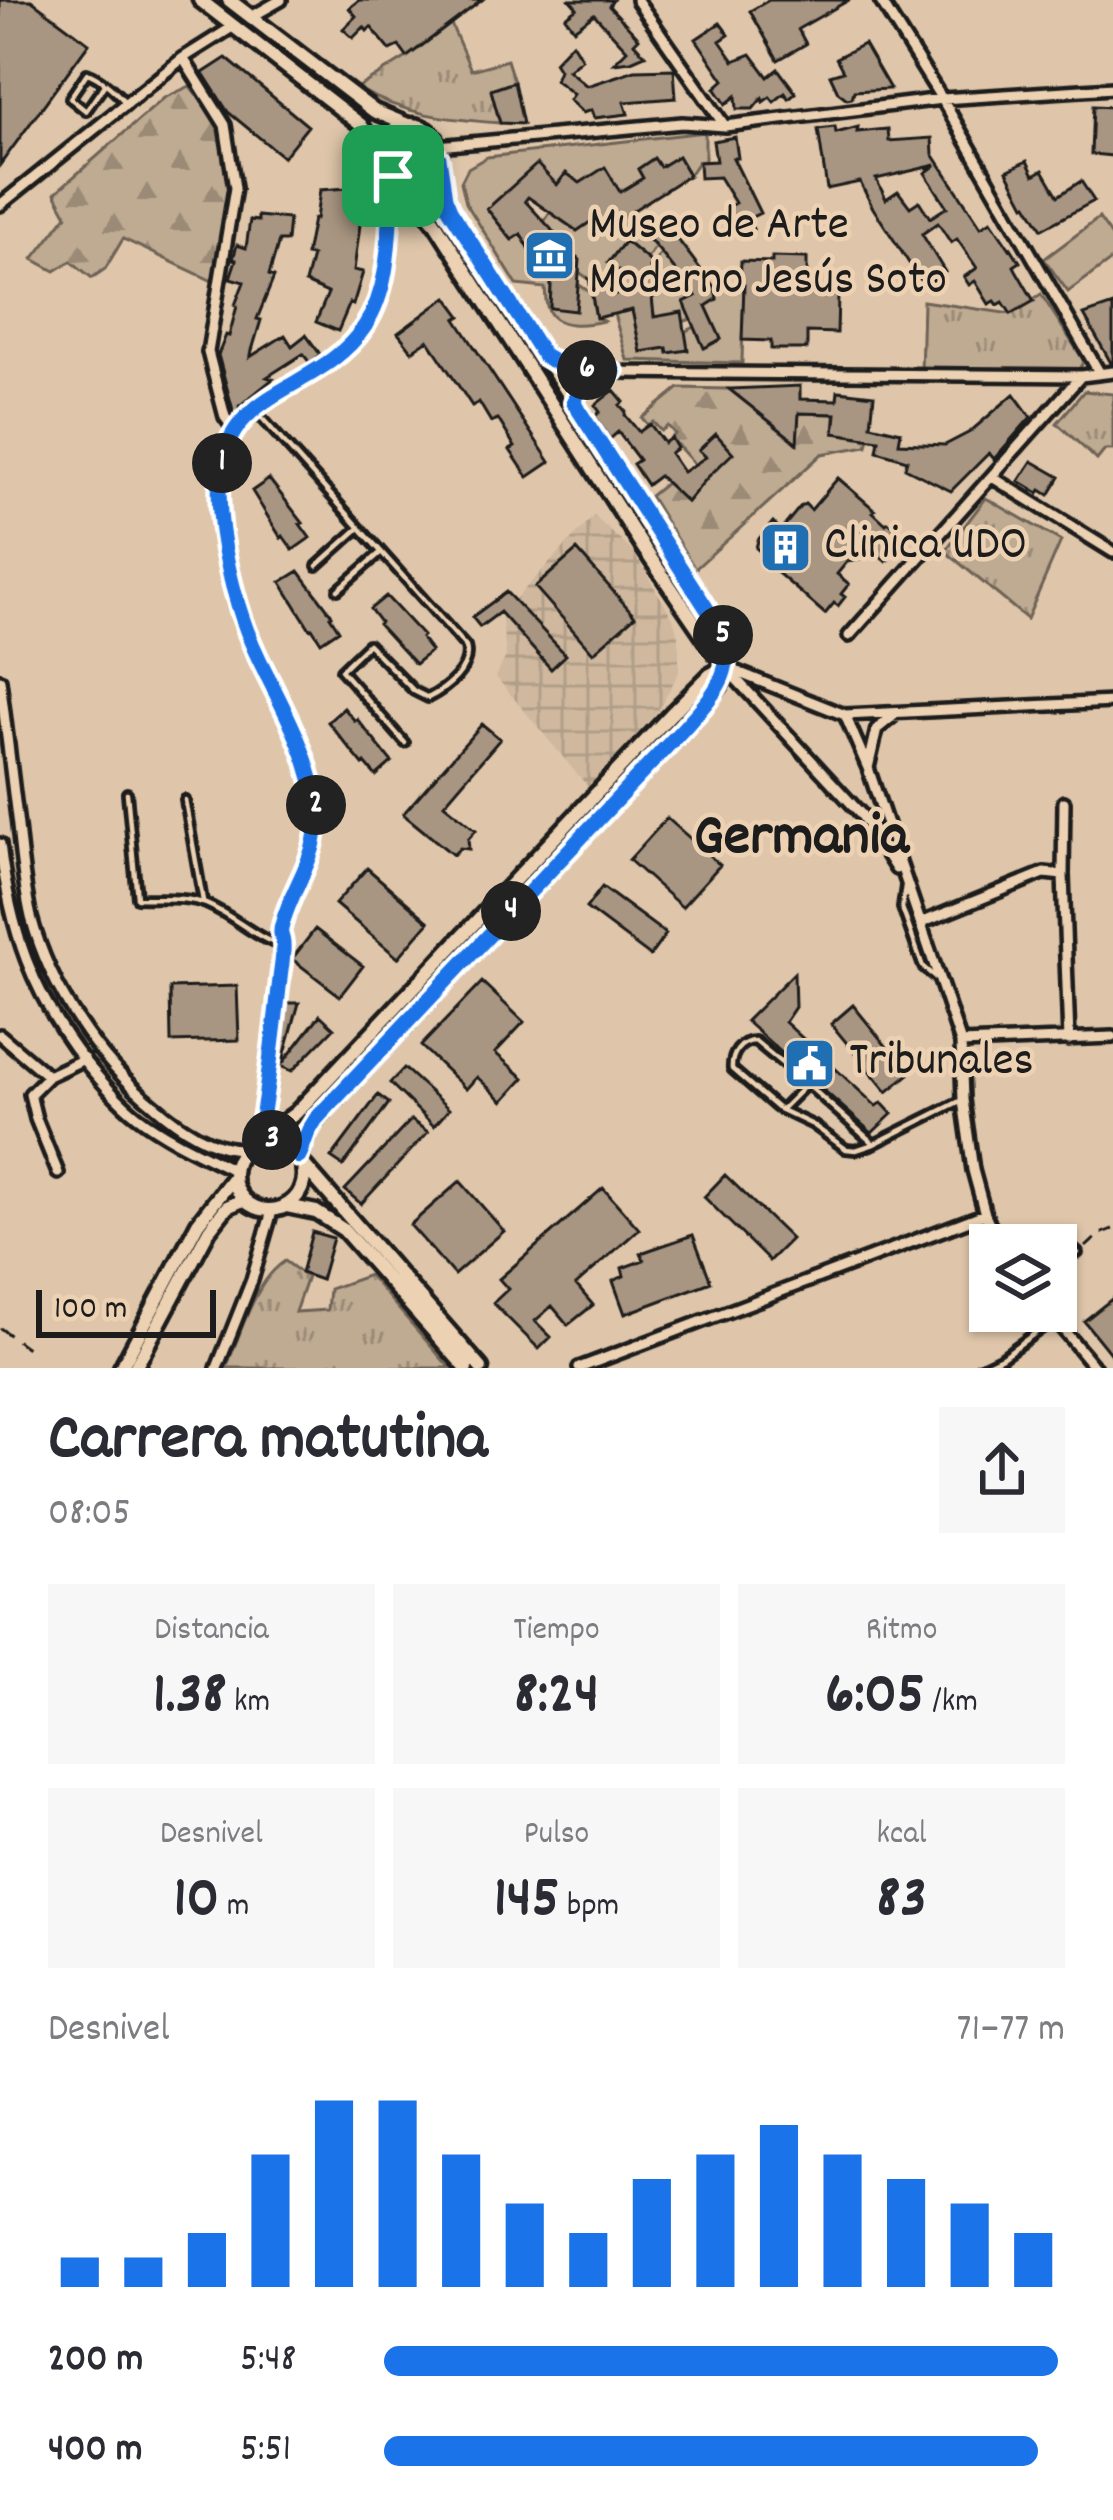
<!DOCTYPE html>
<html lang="es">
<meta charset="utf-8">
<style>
:root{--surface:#fff;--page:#f7f7f7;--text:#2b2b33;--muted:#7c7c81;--accent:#1a73e8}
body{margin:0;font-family:Dekko,sans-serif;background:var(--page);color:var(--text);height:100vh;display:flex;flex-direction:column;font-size:45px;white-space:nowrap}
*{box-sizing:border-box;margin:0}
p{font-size:39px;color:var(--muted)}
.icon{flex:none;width:66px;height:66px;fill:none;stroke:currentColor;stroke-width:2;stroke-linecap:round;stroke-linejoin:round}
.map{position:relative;height:1368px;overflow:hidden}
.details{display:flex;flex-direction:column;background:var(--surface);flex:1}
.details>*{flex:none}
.tools{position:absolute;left:969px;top:1224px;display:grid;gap:24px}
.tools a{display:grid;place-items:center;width:108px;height:108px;border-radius:0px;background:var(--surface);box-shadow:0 3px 9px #0004;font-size:60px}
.scale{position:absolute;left:36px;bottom:30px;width:180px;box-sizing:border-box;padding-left:12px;border:6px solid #1c1c1c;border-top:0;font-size:33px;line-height:42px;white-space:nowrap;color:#1c1c1c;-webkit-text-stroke:9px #ecd1b3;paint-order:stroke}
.pin{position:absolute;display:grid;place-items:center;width:102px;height:102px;color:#fff;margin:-51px;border-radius:24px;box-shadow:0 6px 18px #0006}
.km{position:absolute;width:60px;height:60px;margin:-30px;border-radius:50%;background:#222;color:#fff;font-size:33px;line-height:60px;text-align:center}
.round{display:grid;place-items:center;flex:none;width:126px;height:126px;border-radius:0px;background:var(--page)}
.overview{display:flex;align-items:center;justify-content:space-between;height:204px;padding:0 48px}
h1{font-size:66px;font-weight:700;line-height:90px}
.figures{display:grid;grid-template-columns:repeat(3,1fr);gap:18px;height:204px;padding:12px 48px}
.figures div{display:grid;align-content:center;border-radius:0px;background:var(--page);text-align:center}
.figures b{font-size:60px;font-weight:700}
.figures small{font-size:33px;font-weight:400}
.figures p{font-size:33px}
.chart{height:336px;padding:24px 48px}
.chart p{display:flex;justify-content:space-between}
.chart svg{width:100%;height:216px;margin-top:12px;stroke:var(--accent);stroke-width:6}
ul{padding:0 48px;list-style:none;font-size:39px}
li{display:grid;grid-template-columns:192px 144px 1fr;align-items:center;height:90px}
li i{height:30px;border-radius:15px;background:var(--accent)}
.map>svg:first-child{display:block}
</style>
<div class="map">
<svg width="1113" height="1368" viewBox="0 0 1113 1368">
<defs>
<pattern id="industrial-grid" width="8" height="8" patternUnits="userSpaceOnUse" patternTransform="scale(3)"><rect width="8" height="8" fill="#cfb89e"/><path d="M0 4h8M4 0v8" fill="none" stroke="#b19e88"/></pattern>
<pattern id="grass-tufts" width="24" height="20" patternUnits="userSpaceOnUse" patternTransform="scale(3)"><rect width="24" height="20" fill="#bfaa92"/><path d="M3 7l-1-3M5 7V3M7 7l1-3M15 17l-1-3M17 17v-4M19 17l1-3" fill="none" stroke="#9a8a76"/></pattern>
<pattern id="forest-firs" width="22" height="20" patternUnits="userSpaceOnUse" patternTransform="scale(3)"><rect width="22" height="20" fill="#bfaa92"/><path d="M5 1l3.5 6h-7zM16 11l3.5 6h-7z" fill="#9a8a76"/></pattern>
</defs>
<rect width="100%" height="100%" fill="#dfc6aa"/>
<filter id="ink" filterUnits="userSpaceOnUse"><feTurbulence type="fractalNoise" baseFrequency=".00833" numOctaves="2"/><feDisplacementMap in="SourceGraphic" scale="24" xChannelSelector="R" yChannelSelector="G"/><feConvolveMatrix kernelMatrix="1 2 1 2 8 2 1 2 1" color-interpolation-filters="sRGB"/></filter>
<g filter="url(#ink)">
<path fill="url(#industrial-grid)" d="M594,516L633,552L673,618L679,639V672L658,711L588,787L496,677L506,656L501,614Z"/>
<path fill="url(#grass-tufts)" stroke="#6e6357" stroke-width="3" d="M451,24L471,70L507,60L514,82L491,90L500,123C447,119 404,115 357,88L407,57Z
M1041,294L1084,361L1076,373L921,374L923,301L1011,314Z
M1084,391L1113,394V450H1105L1097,460L1057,423Z
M986,498L1061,541L1027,619L945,551Z
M285,1261L307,1277L295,1312L327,1310L329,1289L369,1275L450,1368H226C240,1335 255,1280 285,1261Z"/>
<path fill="url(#forest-firs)" stroke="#6e6357" stroke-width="3" d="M190,86L227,134L235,188L219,284L123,239L105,269L92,278L71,261L55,271L33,259L67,215L55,193L164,98Z
M679,388L729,389L796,443L799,413L835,414L834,433L856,430V437H869L867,446L822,454L695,569L650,496L666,483L687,502L707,478L671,438L675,434L668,426L661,431L653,422L648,425L642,418Z"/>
<path fill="#bfaa92" stroke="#6e6357" stroke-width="3" d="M705,132V161L698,162L689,175L678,156L660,167L654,158L638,169L643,178L620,192L605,168L583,185L566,173L557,185L487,209L511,239L544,222L560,197L562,221L577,231L596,218L607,227L630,213L655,247L647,259L625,241L609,263L647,288L612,296L579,272L552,267L550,307L578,284L600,299L593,301L596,317L603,321C586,325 555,329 548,309C545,302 546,295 545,288L517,285L466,203L461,182L468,168L487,157Z
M1099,218L1113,238V259L1068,292L1044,259Z
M662,252L711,296L685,302L691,319L683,322L655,321L654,313L646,314L651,298L657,296L650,268Z
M744,285L742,363L627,360L614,314L632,310L641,352L695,327L705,348L721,339L706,306L717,299L715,288Z"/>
<path fill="#a99682" stroke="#1c1c1c" stroke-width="3" fill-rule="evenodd" d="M0,0H31L89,43L0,165Z
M359,0H482L407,57L399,46L390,50L371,27L367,31L364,27L353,38L343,29L356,16L349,8Z
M570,0H613L609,6L639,38L634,43L645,55L631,61L614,63L627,50L594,14L574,29L565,17L577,8Z
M769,0H849L798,29L806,44L778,60L750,11Z
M720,23L729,35L720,41L734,61L751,54L768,77L778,69L796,93L789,99L785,93L774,102L770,97L763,102L762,98L753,109H737L736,96L726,104L715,88L724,80L696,39Z
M572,43L582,59L568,70L587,86L635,70L674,69L676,98L624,102L628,114L594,118L591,110L583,113L569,100L573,94L555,80L559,70L554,62Z
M864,44L890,89L854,91L852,98L847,99L838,92L830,75L843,71L836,58Z
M226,58L308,126L283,157L228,112L203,73Z
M514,82L523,124L500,123L491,90Z
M1093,106L1113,107V156L1091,154Z
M835,127L836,133L858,127L857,132L888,129L889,141L932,138L933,154L981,227L991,221L1010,249L1011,248L1020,262L1014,266L1016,270L1034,301L1011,314L1003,302L998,305L995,301L989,304L975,281L969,285L964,277L977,268L957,239L951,243L938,223L922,234L945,272L924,286L873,208L860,182L827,189L818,129ZM936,165L925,173L947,207L930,218L919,201L910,207L898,191L886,199L876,179Z
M735,137L738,158H733L760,213L748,219L753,229L739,236L725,208L735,203L719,177L700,178L699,162L716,161L713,141Z
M678,156L689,175L607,227L596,218L577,231L528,197L525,201L580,260L576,311L550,308L552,265L540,270L521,234L512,240L487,209L537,164L557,185L566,173L580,183L605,167L620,192L643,178L638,169L654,158L660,167Z
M1027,161L1034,175L1043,170L1058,196L1081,181L1094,201L1042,229L1027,204L1025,205L1007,171Z
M361,187L360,225L354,270L363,272L353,305L350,303L338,331L316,322L328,293L305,283L312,256L306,255L313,219H316L320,190Z
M258,216L289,219L287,241H279L269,275L274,277L257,319L261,320L250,357L285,335L292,346L306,335L320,354L310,363L303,354L267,377L273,379L239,406L240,411L234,414L218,355L226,335L229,336L237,306L235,305L244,282L230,278L236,260L233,259L237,245L246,248L250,220L258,221Z
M666,224L715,288L717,299L706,306L721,339L704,348L684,302L696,296L647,236Z
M625,241L653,264L650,268L658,296L652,297L654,317L682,312L688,350L668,353L667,348L641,352L632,310L596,318L589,279L612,296L641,289L608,263Z
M772,257L807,258V294L838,295L837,333L807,332V349H771V341L742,340L744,285H740L741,261L772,262Z
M447,297L461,316L456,319L550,462L528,477L510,450L515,447L498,419L491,422L479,402L472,406L428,340L412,351L398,333Z
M1113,305V363H1111L1084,315Z
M800,386V399L837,400L838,391L874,395L871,425L901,432L899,443L945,445L970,432L1014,394L1031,417L994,459L989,453L951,491L905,468L907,460L877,451L879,440L834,433L836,414L799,413L797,443L729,389Z
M614,390L624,402L620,405L626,412L625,415L639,432L650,424L664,443L671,438L677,448L670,453L683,472L706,457L699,450L716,434L733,453L707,478L687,502L659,476L647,485L633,464L639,460L618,432L610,439L595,416L600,412L595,405Z
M1032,461L1060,477L1049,495L1041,490L1039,493L1019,481Z
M838,478L875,510L873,512L886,524L888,522L907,539L886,562L869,547L859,560L847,562L837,574L849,584L841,594L845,597L838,606L834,603L825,614L772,568L775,564L756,548L758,540L773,522L781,530L800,507L805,504L811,510Z
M269,479L303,523L300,524L310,538L293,550L283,536L281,538L252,491Z
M577,550L635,616L593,653L535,587Z
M299,571L332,615L330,616L339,630L321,642L312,628L310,629L281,582Z
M506,592L566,655L551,669L500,612L480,627L472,617Z
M386,596L423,636L421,638L431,651L415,664L378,624L380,622L370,609Z
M344,708L355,721L357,719L392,762L376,776L365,763L363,765L328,722Z
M482,724L500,739L444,804L476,830L468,839L469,849L460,848L453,855L403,814Z
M667,818L720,865L682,907L629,860Z
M367,868L429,922L398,958L335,904Z
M602,887L666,934L650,956L586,908Z
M315,929L363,966L340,996L292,959Z
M794,973L795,1007L785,1022L876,1106L882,1103L892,1114L872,1133L746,1021Z
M482,982L524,1022L495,1053L524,1078L503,1101L477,1077L466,1089L421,1046Z
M237,986L239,1040L171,1042L170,988Z
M286,1003H299L282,1064L320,1015L334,1028L292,1071L278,1065Z
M853,1005L909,1074L887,1092L831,1024Z
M404,1068L449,1109L434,1126L390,1083Z
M378,1095L389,1103L343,1166L331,1158Z
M411,1120L428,1132L361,1204L345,1190Z
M725,1175L791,1239L769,1261L704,1197Z
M460,1181L504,1231L454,1275L410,1225Z
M603,1188L639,1229L576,1285L593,1305L568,1325L552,1306L535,1321L551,1337L539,1349L493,1303L508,1289L499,1279Z
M312,1232L333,1238L321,1280L301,1273Z
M693,1235L711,1282L625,1314L613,1281L624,1276L622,1268L644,1260L641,1253Z
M1113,1298V1357L1084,1321Z"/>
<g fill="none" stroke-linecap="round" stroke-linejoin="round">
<defs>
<path id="service" d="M105,84L86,111L70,98L87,73C101,78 115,91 125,102
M254,409L466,647C472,669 446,689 428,698L414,691L368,644L341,670L405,743
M317,566L357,530
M338,590L379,554
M127,793L137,898C160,899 185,896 206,904C235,916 254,938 283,946
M185,800L203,901
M905,886L902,908L923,967L936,978
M807,1084L755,1041C740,1041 731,1055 732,1069L777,1108L813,1125L846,1149L856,1150L874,1144
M782,1109L807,1084L874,1144L960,1101
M1007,1245C1030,1238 1060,1235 1078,1253
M979,1368L1002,1357L1055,1319"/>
<path id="minor" d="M637,0L725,126
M880,0L942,99L1099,372
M251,17L281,0
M183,58L225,125L235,188L208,352L225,417L233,428
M438,146L682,123L725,126L942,99L1113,88
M0,205L183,58L234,26
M546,357C568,371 589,371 614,372L1081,376L1113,372
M574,401L584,382L603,373
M992,477L1113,552
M718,626L724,637L725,667L861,814L896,869
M849,636L1081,376
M725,667L845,715L1113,702
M0,680C6,729 12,777 18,826C21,856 24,887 31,917C50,988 97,1060 155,1106C178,1126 213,1150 244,1149
M845,715L868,768L961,1043L963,1100L973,1170L985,1214L999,1245
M868,768L877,729L893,716
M1064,802L1063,875L1069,1040
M0,844C10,930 32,994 86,1063C102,1082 118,1101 137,1116C167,1139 201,1154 233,1170
M921,923L1044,873L1063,875
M0,1035L48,1076L84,1059
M961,1043L1113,1037
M48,1076L30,1094L36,1119L58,1173
M258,1141C267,1091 272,1039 279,988C281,976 282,964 283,952C283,943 280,934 282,925C294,882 322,856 316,804C310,754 282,706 260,661C237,613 214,529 220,476C229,385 321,393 365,326C393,284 388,225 393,176
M1048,1311L1095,1368
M217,1368L252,1280L272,1211
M579,1368L985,1214"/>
<path id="tertiary" d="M200,0L361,125L382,156
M229,0L374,111L408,125
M382 154a29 29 0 1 1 58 0a29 29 0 1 1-58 0Z
M439,158L443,188L450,210L718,626
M399,180L434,221L643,547L725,667
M234 1175a35 35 0 1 1 70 0a35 35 0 1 1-70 0Z
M258,1141L296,1113L671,714L710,675L725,667
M300,1157L308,1132L317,1119L685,727L720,686L725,667
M303,1164L481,1368
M287,1206L316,1212L344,1230L466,1368
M121,1368L198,1223L233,1178
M135,1368L209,1230L227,1207L243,1200"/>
</defs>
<use href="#service" stroke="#1c1c1c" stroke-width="14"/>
<use href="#minor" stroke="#1c1c1c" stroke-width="18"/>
<use href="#tertiary" stroke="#1c1c1c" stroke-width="21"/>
<path stroke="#1c1c1c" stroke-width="3" stroke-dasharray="12 9" stroke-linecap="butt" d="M1086,1247L1100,1234L1113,1229
M0,1328L32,1352"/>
<use href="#service" stroke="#ecd1b3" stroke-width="4.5"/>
<use href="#minor" stroke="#ecd1b3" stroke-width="9"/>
<use href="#tertiary" stroke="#ecd1b3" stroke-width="12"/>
</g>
</g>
<g fill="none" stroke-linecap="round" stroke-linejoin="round" filter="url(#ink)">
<defs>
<path id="route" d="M439,158L445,198L450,210L544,356C567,371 588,371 614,372C592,375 581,381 574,403L718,626C741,670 712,696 685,727L316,1119L308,1132L299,1157L281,1142H258C268,1088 274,1033 280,979C281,968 284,955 283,943C282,934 279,935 282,925C293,882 322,856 316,805C310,754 282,706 260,661C236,613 215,529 220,476C228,386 320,393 365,326C393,284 388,225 393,176C413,187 432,180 439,158Z"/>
</defs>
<use href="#route" stroke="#fff" stroke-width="24"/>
<use href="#route" stroke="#1a73e8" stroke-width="15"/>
</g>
<defs>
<symbol id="museum-square" viewBox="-11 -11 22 22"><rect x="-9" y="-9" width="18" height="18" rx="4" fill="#1f6fb2" stroke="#ecd1b3"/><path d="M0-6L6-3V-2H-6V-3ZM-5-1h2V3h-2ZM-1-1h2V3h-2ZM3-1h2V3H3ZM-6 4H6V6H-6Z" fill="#fff"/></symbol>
<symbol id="building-square" viewBox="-11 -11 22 22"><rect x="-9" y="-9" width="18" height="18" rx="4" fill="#1f6fb2" stroke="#ecd1b3"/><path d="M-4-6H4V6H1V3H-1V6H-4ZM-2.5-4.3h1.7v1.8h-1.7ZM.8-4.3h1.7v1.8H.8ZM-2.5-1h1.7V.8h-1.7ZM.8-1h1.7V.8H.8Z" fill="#fff"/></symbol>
<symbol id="civic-square" viewBox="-11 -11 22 22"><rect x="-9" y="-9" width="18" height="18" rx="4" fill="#1f6fb2" stroke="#ecd1b3"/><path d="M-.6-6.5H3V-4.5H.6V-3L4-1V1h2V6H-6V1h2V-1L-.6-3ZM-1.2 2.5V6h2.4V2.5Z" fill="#fff"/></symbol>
</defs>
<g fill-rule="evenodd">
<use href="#museum-square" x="520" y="226" width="59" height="59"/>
<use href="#building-square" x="756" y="518" width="59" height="59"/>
<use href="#civic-square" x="780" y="1034" width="59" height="59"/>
</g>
<g text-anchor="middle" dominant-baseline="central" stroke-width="9" stroke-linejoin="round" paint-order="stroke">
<g font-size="48" fill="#1c1c1c" stroke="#ecd1b3" text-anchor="start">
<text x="589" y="227">Museo de Arte<tspan x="589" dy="55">Moderno Jesús Soto</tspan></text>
<text x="824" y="547">Clinica UDO</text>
<text x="849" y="1063">Tribunales</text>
</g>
<g font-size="60" font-weight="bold" fill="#1c1c1c" stroke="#ecd1b3">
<text x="801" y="840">Germania</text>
</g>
</g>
</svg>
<div class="tools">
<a><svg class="icon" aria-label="layers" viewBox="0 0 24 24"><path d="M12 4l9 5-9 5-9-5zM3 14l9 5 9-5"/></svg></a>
</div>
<div class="scale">100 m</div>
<div class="pin" style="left:393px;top:176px;background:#1e9e55"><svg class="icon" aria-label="arrive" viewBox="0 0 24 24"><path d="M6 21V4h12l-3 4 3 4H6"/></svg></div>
<b class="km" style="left:222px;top:463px">1</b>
<b class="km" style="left:316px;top:805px">2</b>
<b class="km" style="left:272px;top:1140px">3</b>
<b class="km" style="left:511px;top:911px">4</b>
<b class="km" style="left:723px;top:635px">5</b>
<b class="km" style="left:587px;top:370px">6</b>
</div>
<section class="details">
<div class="overview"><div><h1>Carrera matutina</h1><p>08:05</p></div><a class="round"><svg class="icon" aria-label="share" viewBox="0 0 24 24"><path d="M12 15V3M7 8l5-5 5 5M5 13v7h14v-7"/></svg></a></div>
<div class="figures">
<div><p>Distancia</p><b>1.38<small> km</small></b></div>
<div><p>Tiempo</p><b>8:24</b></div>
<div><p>Ritmo</p><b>6:05<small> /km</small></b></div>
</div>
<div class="figures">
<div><p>Desnivel</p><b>10<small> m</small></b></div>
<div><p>Pulso</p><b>145<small> bpm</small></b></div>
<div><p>kcal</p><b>83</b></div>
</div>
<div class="chart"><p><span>Desnivel</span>71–77 m</p>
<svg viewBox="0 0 160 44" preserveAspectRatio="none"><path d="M5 44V38M15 44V38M25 44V33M35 44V17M45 44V6M55 44V6M65 44V17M75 44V27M85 44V33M95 44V22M105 44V17M115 44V11M125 44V17M135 44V22M145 44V27M155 44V33"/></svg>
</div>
<ul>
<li><b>200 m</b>5:48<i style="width:99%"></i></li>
<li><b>400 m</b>5:51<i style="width:96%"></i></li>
</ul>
</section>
